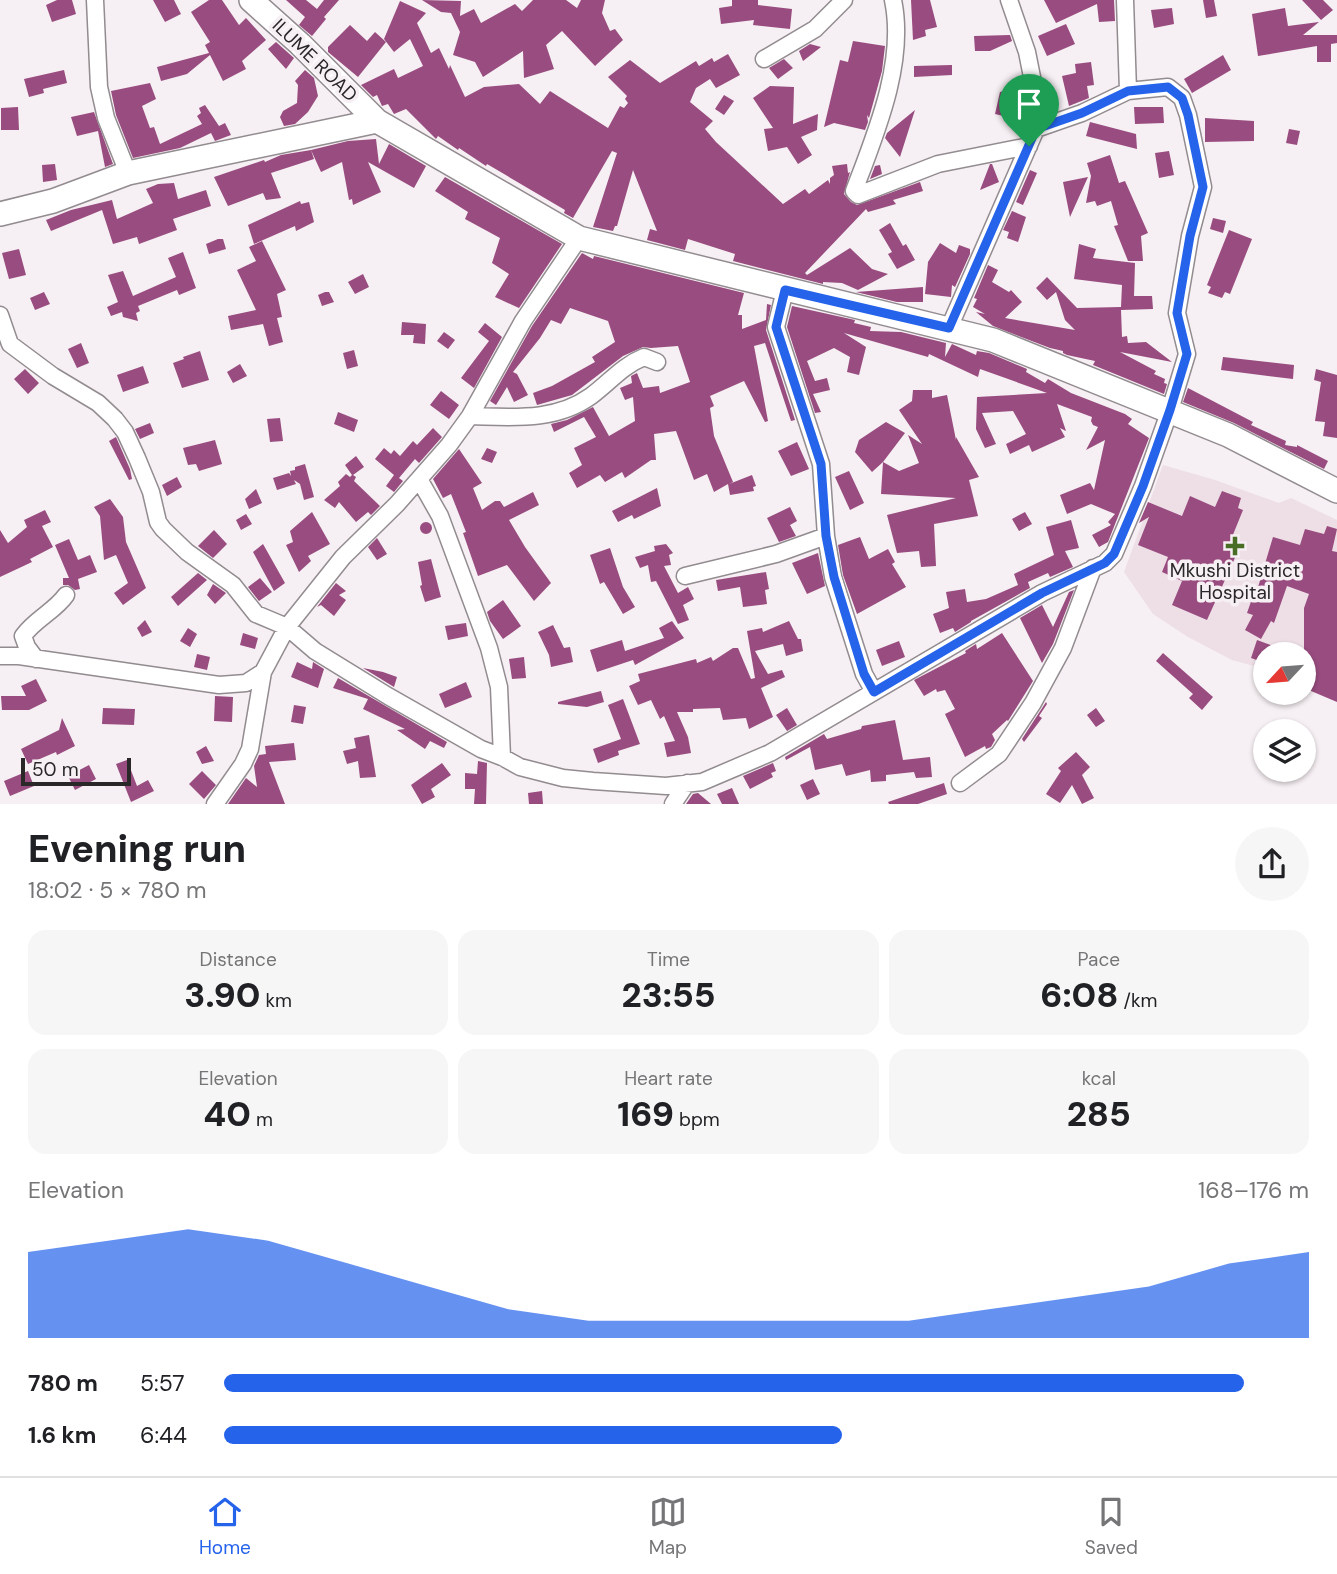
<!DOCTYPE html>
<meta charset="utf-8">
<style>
:root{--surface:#fff;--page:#f6f6f6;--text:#202124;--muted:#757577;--line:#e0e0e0;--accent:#2563eb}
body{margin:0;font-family:"DM Sans",sans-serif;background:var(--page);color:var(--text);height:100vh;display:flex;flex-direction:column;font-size:26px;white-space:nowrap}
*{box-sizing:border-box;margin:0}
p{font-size:23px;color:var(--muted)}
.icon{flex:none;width:38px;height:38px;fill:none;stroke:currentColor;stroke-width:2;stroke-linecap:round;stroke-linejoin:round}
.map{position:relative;height:804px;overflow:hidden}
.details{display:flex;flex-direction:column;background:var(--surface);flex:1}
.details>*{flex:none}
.needle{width:46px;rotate:244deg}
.tools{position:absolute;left:1253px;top:642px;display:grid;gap:14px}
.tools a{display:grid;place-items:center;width:63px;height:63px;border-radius:50%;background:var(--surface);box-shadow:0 2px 5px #0004;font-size:35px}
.scale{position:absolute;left:21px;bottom:18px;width:110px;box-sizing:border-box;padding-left:7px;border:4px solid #292728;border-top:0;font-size:19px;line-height:24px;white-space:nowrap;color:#292728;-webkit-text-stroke:5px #f6eff3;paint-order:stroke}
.pin{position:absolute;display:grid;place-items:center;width:60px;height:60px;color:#fff;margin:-72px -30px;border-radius:50% 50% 50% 0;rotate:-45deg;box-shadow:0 0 7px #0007}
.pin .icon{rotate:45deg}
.round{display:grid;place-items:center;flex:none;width:74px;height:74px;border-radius:37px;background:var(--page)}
.head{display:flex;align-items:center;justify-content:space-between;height:119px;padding:0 28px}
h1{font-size:38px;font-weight:800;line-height:52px}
.metrics{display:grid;grid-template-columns:repeat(3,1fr);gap:10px;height:119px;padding:7px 28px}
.metrics div{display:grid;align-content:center;border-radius:18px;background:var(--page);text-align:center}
.metrics b{font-size:35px;font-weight:800}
.metrics small{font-size:19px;font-weight:400}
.metrics p{font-size:19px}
.chart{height:196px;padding:14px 28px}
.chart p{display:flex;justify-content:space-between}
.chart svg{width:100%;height:126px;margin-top:7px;fill:var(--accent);opacity:.7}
ul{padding:0 28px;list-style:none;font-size:23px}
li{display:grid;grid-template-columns:112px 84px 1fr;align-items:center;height:52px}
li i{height:18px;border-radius:9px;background:var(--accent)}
.tab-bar{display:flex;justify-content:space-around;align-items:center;height:98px;border-top:2px solid var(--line);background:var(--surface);font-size:19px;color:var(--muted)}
.tab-bar a{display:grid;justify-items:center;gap:4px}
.tab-bar .selected{color:var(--accent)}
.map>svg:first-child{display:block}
</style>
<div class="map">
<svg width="1337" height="804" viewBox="0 0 1337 804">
<rect width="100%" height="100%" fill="#f6eff3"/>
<path fill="#eedfe7" d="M1163,465L1215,480L1279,503L1291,498L1337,520V668L1304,670V654H1265V669L1232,660L1188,637L1153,614L1124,572Z"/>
<path fill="#994c7f" d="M57,0H72L76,14L52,22L46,5Z
M153,0H174L181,14L165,22Z
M209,0H222L239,25L246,18L266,40L242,61L246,69L223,81L210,55L187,74L161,81L157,67L209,53L205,45L210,42L191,12Z
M286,0H306L317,9L324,0H339L324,17L326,19L312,36L299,25L305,17Z
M422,0L461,1L460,16L474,9L481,23L515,4L522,11L533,0H566L577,8L581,0H605L602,13L610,31L615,29L623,40L595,66L562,31L546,45L554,69L524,78L523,51L483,77L475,62L453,55L460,32L451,13L441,12Z
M732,0H758V5L792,9L790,29L753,25L754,20L721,24L719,8L732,6Z
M911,0H930L937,27L925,30L926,36L913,40Z
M1044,0H1114L1115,21L1099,22L1097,4L1056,23Z
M1203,0H1214L1217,16L1206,18Z
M1302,0H1323L1333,10L1321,20Z
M400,1L426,13L417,23L431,53L439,48L449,69L450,65L465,97L484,87L519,84L540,104L550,91L608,128L620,106L624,108L628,103L625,99L627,96L608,77L630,60L660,83L696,61L699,66L712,58L714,62L728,54L740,75L716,88L710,79L696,88L690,102L713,121L705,129L716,142L783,204L805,189L809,194L828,180L830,184V178L834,175L832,166L847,164L848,173L850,172L844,194L851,202L857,205L920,182L923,191L893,200L896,204L868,212L866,209L805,273L807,275L850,248L872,269L888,274L858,290L842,283L823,282V284L733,261L735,254L688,239L685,250L647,240L650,229L657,231L633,170L617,226H615L613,231L593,227L617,153L612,151L573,218L564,213L565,210L487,164L486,166L459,148L458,150L438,136L436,139L406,109L394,114L388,104L382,106L377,95L373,97L361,85L394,69L398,78L423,66L410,39L394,52L384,39Z
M1172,8L1174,24L1154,28L1151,10Z
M1285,8L1288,26L1319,22L1303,35H1337V43L1331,44V62H1317V46L1258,56L1252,14Z
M1066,24L1075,44L1047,56L1038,36Z
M350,25L367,41L375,32L386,42L358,77L328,52V47Z
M1010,35L1012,41L990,51H975L974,36Z
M853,41L885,46L882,71L869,118L867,115L868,122L865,130L834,123L824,127L840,60L848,62Z
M276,42L294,58L286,69L268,49Z
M810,44L821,47L803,61L799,51Z
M1223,55L1231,70L1192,93L1184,79Z
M784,59L793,68L778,79L769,68Z
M1091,62L1094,85L1087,86L1089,98L1069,106L1062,76L1076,73L1075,64Z
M952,65V75L914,77V66Z
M64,70L67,83L43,89L44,93L29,97L24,79Z
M305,70L314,78L318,96L308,112L295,124L284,126L280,117L283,111L297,103L298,85L295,81Z
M150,83L156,99L142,106L150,128L154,127L160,144L202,124L197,116L201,113L199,108L205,105L219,126L225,123L231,135L215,141L211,133L180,148L133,158L116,115L111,91Z
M770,86L794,87L793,124L818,114L817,130L801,137L812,155L798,164L787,147L768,151L764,129L773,128L753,98Z
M1020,87L1012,118L995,114L1000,92Z
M724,95L734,101L724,115L715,109Z
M18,107L19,130H1V108Z
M1134,107H1163L1164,123L1135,124Z
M915,110L900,157L885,138L887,133Z
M94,112L113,164L105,167L98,131L77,136L71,117Z
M1205,118L1254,121V141L1205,142Z
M1090,122L1136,134L1137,149L1086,136Z
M1289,129L1300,131L1297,145L1286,143Z
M376,139L379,164L389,144L426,166L414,188L368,162L381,192L353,205L352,199L349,200L342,162L321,172L311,150L348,141Z
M311,150L314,159L271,173L281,198L266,200L263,193L228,206L214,177L264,160L265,162L281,155Z
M1169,151L1174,175L1159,178L1155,153Z
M1110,155L1119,183L1125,181L1148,233L1141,236L1143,261H1128L1114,226L1118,225L1111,201L1097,206L1095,201L1086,203L1091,176L1087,163Z
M55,164L57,180L43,182L42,165Z
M990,164H992L999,182L980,190Z
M880,165L882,174L870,179L875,166Z
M1030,170L1037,173L1023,205L1016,202Z
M445,177L562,244L519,308L495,297L509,274L492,263L500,238L465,219L468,212L435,191Z
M1088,177L1070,217L1063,182Z
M174,183L178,199L206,190L211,206L173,219L177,230L139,244L137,237L113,244L102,210L51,231L46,220L71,210L112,200L117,219L153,203L146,189L158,184Z
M300,201L301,204L309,202L314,222L296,231L295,226L254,244L248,225Z
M1012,211L1026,217L1018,242L1007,238L1009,232L1003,230Z
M1213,218L1226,221L1223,233L1210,229Z
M890,223L903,246L906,244L915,260L897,269L888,254L892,252L879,230Z
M1229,230L1252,239L1230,294L1225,292L1222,298L1208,293L1211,287L1207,285Z
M218,239H223L226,249L209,254L206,244Z
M262,241L286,290L277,294L282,317L277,318L283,342L269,346L263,324L231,330L228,316L256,310L237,270L256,261L249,247Z
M940,243L956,253L959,245L970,249V254L955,287L952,285L951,297L925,294L928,262Z
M1079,244L1096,249L1093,258L1135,263L1134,296H1152L1153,309L1121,310L1122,337L1127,336L1128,343L1146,342L1172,362L1120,352L1156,371L1154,374L1165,379L1164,383L1167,384L1164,394L1093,365L1095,361L1067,355L1063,353V351L1050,348L993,326L976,312L985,314L973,307L977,299L974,298L988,265L998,270L992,282L1009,292L1011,290L1022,302L1005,318L1075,330L1065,320L1056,292L1047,300L1036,288L1047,277L1077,308L1121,307L1122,285L1074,279Z
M19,249L26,275L9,279L2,253Z
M183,252L196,288L179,295L177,290L138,306L140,311L136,313L138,321L123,317L122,312L111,316L107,307L118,302L108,275L123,271L133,296L176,277L168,258Z
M582,253L593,259L594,256L744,293L738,315H742V329L766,320L767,304L771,305L766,330L795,420L791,421L765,343L754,346L768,421L765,422L744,381L710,396L714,406L710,408L714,436L733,482L729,484L752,475L756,486L753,487L754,491L730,495L728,484L714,492L707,474L694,480L676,431L654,434L656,460H651L625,478L622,472L605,482L600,475L577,488L569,473L582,465L574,448L596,437L584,417L554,432L551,424L567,420L593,407L609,436L635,421L633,397L625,400L620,388L632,383L631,376L637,373L643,388L659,386L660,393L690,382L678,346L651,348L643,347L623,356L572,395L537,405L533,393L552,386L595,362L592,357L615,342L608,321L570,308L561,324L551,320L540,338L513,372L517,374L528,395L514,402L507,387L496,405L490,401L532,326Z
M363,274L369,287L355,294L348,282Z
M923,287V302H897L856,292Z
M44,292L50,304L35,310L30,298Z
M325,292H329L334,302L322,306L318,295Z
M792,306L855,320L854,323L871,327L870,331L901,332L946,343L945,357L952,344L976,355L977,351L989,353L1027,369L1026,372L1045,383L1048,379L1071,393L1125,414L1132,419L1128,424L1149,438L1108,542L1099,547L1092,535L1111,525L1108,522L1115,514L1091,504L1067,514L1060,495L1090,483L1094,490L1105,440L1086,450L1098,427L1093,425L1091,421L1092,417L1057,404L1066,431L1060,428L1065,437L1032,452L1029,445L1010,454L1006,444L1026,434L1013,411L982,413L996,444L985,448L976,429L977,397L1047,393L980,369L978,377L929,354L928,357L844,333L866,347L859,375L847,372L850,357L834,348L807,361L815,381L827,378L830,390L813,394L821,412L815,413L787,327Z
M402,322L426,324L425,344L413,343L414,335H401Z
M485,323L502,337L474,388L461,378L489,341L478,332Z
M444,332L455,340L448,349L437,341Z
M81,343L89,363L77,368L68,349Z
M354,350L358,366L347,369L343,353Z
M200,351L209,380L182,388L173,363L184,359L183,357Z
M1223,357L1294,365L1293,379L1221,370Z
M240,364L247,376L233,383L227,372Z
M143,366L149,383L123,392L117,375Z
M25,369L39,383L28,394L14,379Z
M1316,369L1337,375V438L1323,436L1325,422L1315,421L1321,382L1314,380Z
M1188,388L1253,422L1251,425L1286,441L1285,445L1297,447V445L1328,461L1324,469L1234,423L1183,402Z
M913,390H932V398L947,395L956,440V437L979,477L969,480L978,516L934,524L936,566L921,567L919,551L897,553L887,515L956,498L881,494L883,462L872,472L855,452L859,440L886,422L905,433L883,462L899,471L919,463L908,435L922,444L899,410L912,401Z
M441,391L459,405L449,419L430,405Z
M338,412L358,420L354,432L334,424Z
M280,418L283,441L270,442L267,419Z
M150,423L154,433L140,439L135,429Z
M433,428L442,437L419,463L415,459L399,478L403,481L394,492L386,486L394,475L375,459L384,448L391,454L394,450L400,456L413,441L417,445Z
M116,437L130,469L132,479L129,480L109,441Z
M215,440L222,464L199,471L196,464L188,465L183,448Z
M797,442L809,469L791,476L778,451Z
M487,448L497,452L492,463L481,459Z
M459,449L482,483L473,488L482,510L495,501H500L504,507L533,492L539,505L509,520L525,547L551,583L534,601L507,565L478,576L463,533L466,532L451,494L443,498L433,479Z
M356,456L364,467L353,475L356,477L354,481L380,506L371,515L368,512L356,522L339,502L335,508L324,500L340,486L338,482L346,474L350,477L352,475L345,465Z
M305,464L314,497L304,500L300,484L294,480L296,484L277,490L273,478L289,473L291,476L290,471L295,470V467Z
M849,471L864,503L850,510L835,477Z
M177,477L182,487L167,496L162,485Z
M657,488L661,506L634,519L632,515L618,522L612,511Z
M256,489L262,503L249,509L245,499Z
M1222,491L1241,498L1238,508L1243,510L1228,547L1238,551L1207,620L1172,605L1182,581L1162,572L1168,557L1138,545L1149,517L1139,523L1148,502L1182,516L1190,496L1215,507Z
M110,499L123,517L126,542L146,588L123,605L114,593L128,583L116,555L104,560L100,516L94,507Z
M790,507L797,521L790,525L796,536L779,542L767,518Z
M45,510L51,522L42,526L53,547L30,559L32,562L0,577V530L8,543L27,527L24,520Z
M312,512L330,544L308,556L311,561L299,572L286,545L293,542L290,531Z
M1025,512L1032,524L1019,531L1012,519Z
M246,514L252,524L241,530L236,520Z
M1071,520L1079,548L1065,551L1073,567L1050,577L1048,573L1028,582L1030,588L971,621V622L955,632L953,628L940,633L933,614L949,608L946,592L965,589L967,602L986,599L1018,585L1014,574L1054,555L1046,527Z
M420 528a6 6 0 1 1 12 0a6 6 0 1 1-12 0Z
M1327,526L1337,529L1332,551L1337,552V702L1304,688V608L1309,594L1287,586L1274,623L1271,621L1261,639L1245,630L1253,615L1247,613L1254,593L1256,594L1273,537L1300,545L1305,529L1324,534Z
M214,530L227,544L213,558L198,546Z
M860,537L869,559L888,549L895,562L892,564L906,587L857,614L843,575L838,545Z
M377,538L387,554L377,560L368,547Z
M69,539L78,560L90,555L97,572L78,579L80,589L75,590L68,585H63V578H69L55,545Z
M263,544L285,583L274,591L253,552Z
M666,544L673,553L669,555L671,565L664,566L678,593L688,587L694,599L683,605L689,620L678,624L656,581L651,582L648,565L640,568L635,557L655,551L654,546Z
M610,548L623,587L635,607L623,614L604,582L600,584L590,555Z
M818,553L825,586L807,594L792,563Z
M431,559L441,597L425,602L420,586L422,585L418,562Z
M766,572L769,589L765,590L767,604L743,607L740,587L718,591L716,580Z
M198,573L207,580L178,606L171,597Z
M260,578L272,592L259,601L248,587Z
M336,583L346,591L339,595L346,600L334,616L321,605L317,607Z
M213,584L226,593L215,604L207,595Z
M1074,590L1053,644L1042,663L1020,618L1042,605L1053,627L1069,592Z
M503,600L521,626L503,639L490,621L487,612Z
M145,620L152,632L142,637L137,628Z
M672,621L684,638L635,665L633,660L597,672L590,650L622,640L625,651L664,638L659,628Z
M789,621L798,639H801L803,651L786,656L783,644L755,651L768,674L782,670L785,677L761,688L773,717L749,729L746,718L723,720L720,708L693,709V712H677L688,737L691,753L667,757L664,743L675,741L664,716L660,719L651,700L638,705L629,686L640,681L638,674L696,659L697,663L711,657L713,661L733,648H738L751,679L755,678L747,631L762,628L763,632Z
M466,623L468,636L448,640L445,626Z
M553,625L564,648L570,647L573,662L551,667L549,655L538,632Z
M188,628L197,634L190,647L180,641Z
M243,633L258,638L255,649L240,645Z
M1002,633L1033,681L1008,721L1007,720L992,734L995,740L991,747L986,749L985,746L965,757L945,714L955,709L945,690L937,692L936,689L924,696L914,680L966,653L965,651L976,644L977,649Z
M1257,640L1293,653V654H1265V663L1251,658Z
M899,641L905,657L882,666L876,650Z
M1163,653L1213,697L1202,710L1189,698L1193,694L1156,661Z
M197,654L210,657L207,670L194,667Z
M524,657L526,678L512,679L509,659Z
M297,662L312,669L313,662L324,669L318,688L291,677Z
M363,668L383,672L397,677L394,687Z
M338,678L447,742L444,748L430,741L425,749L397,730L405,729L363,709L368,699L333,688Z
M36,679L47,701L29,710H2L1,696H26L21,686Z
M466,682L472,697L445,708L439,694Z
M601,691L604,702L587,707L558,704V702Z
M215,696L233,697L232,722L214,721Z
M623,699L640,744L618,751L619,755L598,763L593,749L621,739L608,705Z
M1046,702L1047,704L1039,716L1042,718L1024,742L1022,739Z
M294,705L306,707L303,724L291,722Z
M103,708L135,709L134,725L102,724Z
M787,708L797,725L787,731L776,715Z
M1096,708L1105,721L1096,727L1087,715Z
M62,718L75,746L57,755L56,752L28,764L21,749L59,730Z
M895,720L903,760L930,757L932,777L916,778L914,772L886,775V781L871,782L870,770L846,776L842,764L815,770L810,747L786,760L785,757L824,734L827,739L861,729L862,726Z
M369,735L376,777L360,778L358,761L347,764L343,751L356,748L354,738Z
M294,743L296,760L269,762L285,804H228L246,778L257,787L254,766L259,755L266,754L265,746Z
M206,746L214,761L202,764L196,752Z
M1076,752L1090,767L1082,775L1094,798L1082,804L1072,785L1060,803L1046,794L1061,771L1058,768Z
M127,760L137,786L148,780L154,791L131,802L116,764Z
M478,761L487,763L486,804H474L475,789H465V773L477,774Z
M442,763L451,775L431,789L435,797L422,804L411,785Z
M773,763L776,771L771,773L773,777L750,789L743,776Z
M89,765L96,779L75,790L68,776Z
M28,771L34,786L10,796L4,781Z
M202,771L216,785L204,799L189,784Z
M813,779L820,794L807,800L800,785Z
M944,783L947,794L918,804H889L888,802Z
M732,788L739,804H722L717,794Z
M542,791L543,804H529L528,793Z
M698,793L711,804H686L693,794Z"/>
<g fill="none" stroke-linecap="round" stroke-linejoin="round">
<defs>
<path id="street" d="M95,0L99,87L106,118L128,173
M893,0C906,62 876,133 854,191L858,195L938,164L1029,146
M1009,0L1027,52L1034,87L1036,129
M764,59L815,29L844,0
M785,290L776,327L821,464L826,536L833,577L864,674L874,692
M0,315L10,344L53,376L98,403L115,419L125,432L137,458L151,492L158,522L163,529L187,552L233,585L256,614L287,627L315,651L388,696L481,749L502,757L520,767L563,778L593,781L666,786L702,782L770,753L1042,593L1105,563L1114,554L1143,486L1170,410L1187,354L1177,313L1190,236L1203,187L1188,115L1182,98L1168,87L1128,91
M949,328L1036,129L1082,113L1128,91L1125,0
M470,416C512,417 555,422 591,396C610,382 622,366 644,357L657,362
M419,479L440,516L489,648L499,687L502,757
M685,576L776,554L826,536
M0,656H19L219,685L246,683L263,672
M36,659L27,647L23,636C35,619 55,611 66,595
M960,783L999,754L1033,703L1063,648L1093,568
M215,804L243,764L250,749L263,672L287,627L343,557L397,504L449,445L470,416L523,321L579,238
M673,804L687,783"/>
<path id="secondary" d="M251,0L300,44L377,121L579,238L993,340L1228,435L1337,491
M0,214L53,201L128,173L377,121"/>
</defs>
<use href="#street" stroke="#928b8f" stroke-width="19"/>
<use href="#secondary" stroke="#928b8f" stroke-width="26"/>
<use href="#street" stroke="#fff" stroke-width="16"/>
<use href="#secondary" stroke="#fff" stroke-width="23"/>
</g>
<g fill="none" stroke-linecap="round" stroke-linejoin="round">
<defs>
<path id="route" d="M1168,87L1182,98L1188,115L1203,187L1190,236L1177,313L1187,354L1170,410L1143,486L1114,554L1105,563L1042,593L874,692L864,674L834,577L826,536L821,464L776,327L785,290L949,328L1036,129L1082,113L1128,91Z"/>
</defs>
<use href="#route" stroke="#fff" stroke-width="14"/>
<use href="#route" stroke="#2563eb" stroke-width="9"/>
</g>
<path fill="#4a6d26" stroke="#f6eff3" stroke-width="2.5" d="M1231.5 535.5h7v7h7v7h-7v7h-7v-7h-7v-7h7z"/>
<g text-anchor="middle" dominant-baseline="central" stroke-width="7" stroke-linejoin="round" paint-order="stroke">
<g font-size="19" fill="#292728" stroke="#f6eff3">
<text transform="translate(315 60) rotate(44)">ILUME ROAD</text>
</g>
<g font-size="19" fill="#292728" stroke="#f6eff3">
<text x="1235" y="570">Mkushi District<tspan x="1235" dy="22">Hospital</tspan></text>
</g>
</g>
</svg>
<div class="tools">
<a><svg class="needle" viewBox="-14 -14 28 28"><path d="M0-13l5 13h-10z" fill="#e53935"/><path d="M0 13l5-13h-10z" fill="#757577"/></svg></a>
<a><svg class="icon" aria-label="layers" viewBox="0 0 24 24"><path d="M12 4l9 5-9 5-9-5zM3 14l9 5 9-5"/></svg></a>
</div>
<div class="scale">50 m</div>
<div class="pin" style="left:1029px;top:146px;background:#1e9e55"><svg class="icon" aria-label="arrive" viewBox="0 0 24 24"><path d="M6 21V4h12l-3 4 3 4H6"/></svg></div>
</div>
<section class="details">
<div class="head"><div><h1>Evening run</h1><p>18:02 · 5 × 780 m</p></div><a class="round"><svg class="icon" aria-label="share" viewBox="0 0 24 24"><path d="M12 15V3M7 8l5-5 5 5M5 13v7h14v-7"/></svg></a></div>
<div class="metrics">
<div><p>Distance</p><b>3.90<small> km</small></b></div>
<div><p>Time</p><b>23:55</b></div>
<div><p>Pace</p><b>6:08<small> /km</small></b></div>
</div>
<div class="metrics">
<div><p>Elevation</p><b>40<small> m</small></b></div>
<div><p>Heart rate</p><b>169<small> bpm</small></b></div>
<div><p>kcal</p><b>285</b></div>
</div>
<div class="chart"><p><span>Elevation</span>168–176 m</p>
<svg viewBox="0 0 160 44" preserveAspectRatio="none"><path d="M0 44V14L10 10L20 6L30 10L40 18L50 26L60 34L70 38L80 38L90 38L100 38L110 38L120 34L130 30L140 26L150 18L160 14V44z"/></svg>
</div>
<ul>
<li><b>780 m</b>5:57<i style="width:94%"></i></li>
<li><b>1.6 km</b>6:44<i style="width:57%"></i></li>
</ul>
</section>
<nav class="tab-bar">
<a class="selected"><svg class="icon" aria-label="home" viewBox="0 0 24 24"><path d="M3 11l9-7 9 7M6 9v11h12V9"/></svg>Home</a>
<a><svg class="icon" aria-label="map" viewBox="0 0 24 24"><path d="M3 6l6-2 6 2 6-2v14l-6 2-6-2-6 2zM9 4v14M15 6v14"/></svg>Map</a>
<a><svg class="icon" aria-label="saved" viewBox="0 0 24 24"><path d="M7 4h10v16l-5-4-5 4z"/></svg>Saved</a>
</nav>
